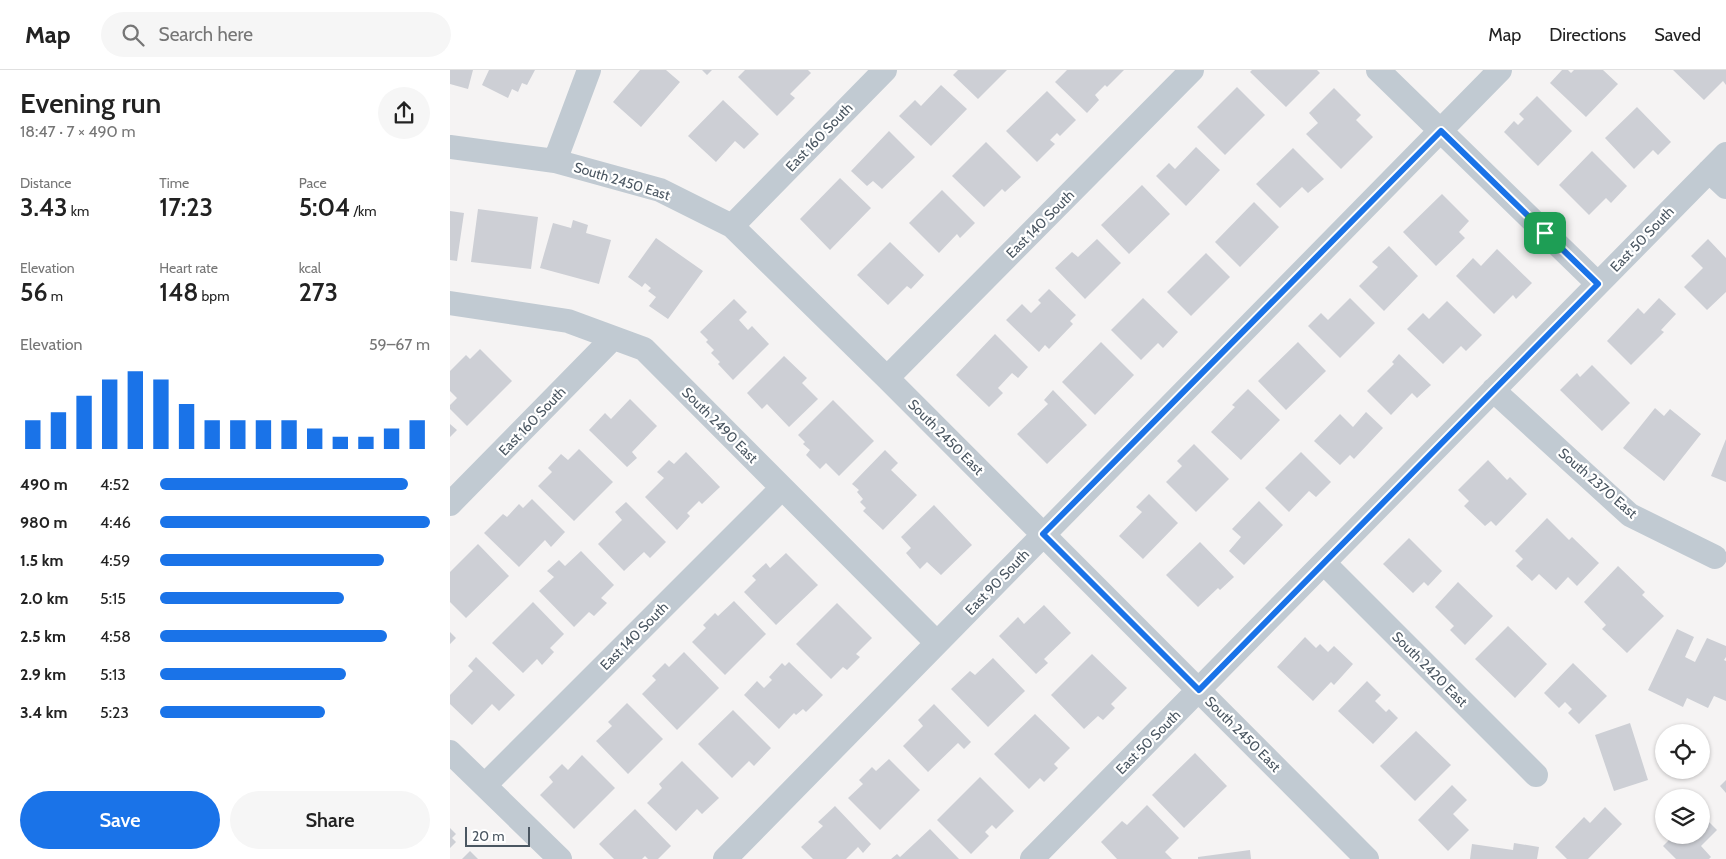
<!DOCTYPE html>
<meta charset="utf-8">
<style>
:root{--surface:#fff;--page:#f6f6f6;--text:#222;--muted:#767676;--line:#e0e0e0;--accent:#1a73e8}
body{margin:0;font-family:Cabin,sans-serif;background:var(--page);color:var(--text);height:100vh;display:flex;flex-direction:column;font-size:19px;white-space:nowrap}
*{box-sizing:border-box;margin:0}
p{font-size:16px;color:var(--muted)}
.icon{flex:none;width:28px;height:28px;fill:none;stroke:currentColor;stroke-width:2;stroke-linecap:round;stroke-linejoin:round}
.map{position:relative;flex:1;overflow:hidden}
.panel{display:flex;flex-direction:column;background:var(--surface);width:450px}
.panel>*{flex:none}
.buttons{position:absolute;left:1205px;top:654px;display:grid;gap:10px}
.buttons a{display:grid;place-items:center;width:55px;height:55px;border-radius:50%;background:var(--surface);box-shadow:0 1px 4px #0004;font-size:25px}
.scale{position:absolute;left:15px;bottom:12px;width:65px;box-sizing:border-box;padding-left:5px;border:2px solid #4a5661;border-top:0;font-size:14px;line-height:18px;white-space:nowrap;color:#4a5661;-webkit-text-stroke:4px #fff;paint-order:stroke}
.pin{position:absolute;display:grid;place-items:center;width:42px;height:42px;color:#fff;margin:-21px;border-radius:10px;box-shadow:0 2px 8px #0006}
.round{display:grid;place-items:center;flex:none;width:52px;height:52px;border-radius:26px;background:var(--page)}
.summary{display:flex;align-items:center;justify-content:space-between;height:85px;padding:0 20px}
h1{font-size:28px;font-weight:600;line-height:38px}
.figures{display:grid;grid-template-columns:repeat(3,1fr);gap:8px;height:85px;padding:5px 20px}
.figures div{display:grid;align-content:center}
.figures b{font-size:25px;font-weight:600}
.figures small{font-size:14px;font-weight:400}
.figures p{font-size:14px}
.chart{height:140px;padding:10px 20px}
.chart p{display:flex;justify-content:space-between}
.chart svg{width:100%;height:90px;margin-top:5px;stroke:var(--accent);stroke-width:6}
.primary-button{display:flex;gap:10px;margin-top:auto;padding:10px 20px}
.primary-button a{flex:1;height:58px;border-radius:30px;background:var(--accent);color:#fff;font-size:20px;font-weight:600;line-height:58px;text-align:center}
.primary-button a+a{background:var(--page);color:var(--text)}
ul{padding:0 20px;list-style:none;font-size:16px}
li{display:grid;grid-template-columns:80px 60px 1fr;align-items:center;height:38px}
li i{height:12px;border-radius:6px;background:var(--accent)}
header{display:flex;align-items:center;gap:30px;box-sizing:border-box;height:70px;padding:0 25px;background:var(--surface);border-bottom:1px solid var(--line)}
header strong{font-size:24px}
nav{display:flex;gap:28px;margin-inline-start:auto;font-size:18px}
.search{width:350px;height:45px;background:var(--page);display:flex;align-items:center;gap:12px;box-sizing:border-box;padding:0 18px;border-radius:28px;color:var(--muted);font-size:19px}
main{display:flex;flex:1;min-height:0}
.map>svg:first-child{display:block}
</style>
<header>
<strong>Map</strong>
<div class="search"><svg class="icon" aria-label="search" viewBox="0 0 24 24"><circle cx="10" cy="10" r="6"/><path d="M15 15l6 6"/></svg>Search here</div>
<nav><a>Map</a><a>Directions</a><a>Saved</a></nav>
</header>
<main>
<section class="panel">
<div class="summary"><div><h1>Evening run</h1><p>18:47 · 7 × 490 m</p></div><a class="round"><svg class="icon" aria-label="share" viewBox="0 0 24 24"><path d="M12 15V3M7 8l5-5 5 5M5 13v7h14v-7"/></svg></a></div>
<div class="figures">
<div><p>Distance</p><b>3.43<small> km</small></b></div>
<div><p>Time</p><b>17:23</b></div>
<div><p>Pace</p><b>5:04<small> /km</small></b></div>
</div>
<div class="figures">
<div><p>Elevation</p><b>56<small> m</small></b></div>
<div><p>Heart rate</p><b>148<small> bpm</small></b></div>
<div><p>kcal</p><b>273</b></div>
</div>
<div class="chart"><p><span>Elevation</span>59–67 m</p>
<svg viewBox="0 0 160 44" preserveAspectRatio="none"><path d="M5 44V30M15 44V26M25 44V18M35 44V10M45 44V6M55 44V10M65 44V22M75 44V30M85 44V30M95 44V30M105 44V30M115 44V34M125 44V38M135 44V38M145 44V34M155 44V30"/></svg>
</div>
<ul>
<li><b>490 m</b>4:52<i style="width:92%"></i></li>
<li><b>980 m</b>4:46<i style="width:100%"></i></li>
<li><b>1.5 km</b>4:59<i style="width:83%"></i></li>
<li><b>2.0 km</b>5:15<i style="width:68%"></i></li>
<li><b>2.5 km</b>4:58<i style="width:84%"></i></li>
<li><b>2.9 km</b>5:13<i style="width:69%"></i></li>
<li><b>3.4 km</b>5:23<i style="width:61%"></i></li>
</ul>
<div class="primary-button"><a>Save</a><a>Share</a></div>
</section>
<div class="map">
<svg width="1276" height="789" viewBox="0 0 1276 789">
<rect width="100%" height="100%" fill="#f5f3f3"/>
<path fill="#cdcfd5" d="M0,0H23L18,19L0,14Z
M39,0H85L77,15L72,13L68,22L62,19L58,28L32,15Z
M190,0H216L230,12L191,57L163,32Z
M252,0H262L257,5Z
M295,0H358L361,3L340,24L345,28L327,46L288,7Z
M508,0H557L528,29L503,5Z
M617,0H674L657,17L655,15L645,25L649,30L637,43L605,12Z
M802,0H867L870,3L836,37L800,2Z
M1112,0H1118L1121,3L1124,0H1153L1168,14L1136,47L1100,13Z
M1223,0H1276V15L1273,11L1254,30Z
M491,15L517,39L481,76L449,46L465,30L471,36Z
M787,17L815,45L775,85L747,57Z
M884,18L911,45L906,50L923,67L891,99L856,64L868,53L859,43Z
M597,21L626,50L610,66L607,63L600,70L605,74L587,92L556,61Z
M1087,26L1122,61L1088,96L1054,62L1064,51L1068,55L1074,49L1069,44Z
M273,30L309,64L294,79L285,71L266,92L238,66Z
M1187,37L1221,72L1208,85L1203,80L1184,99L1155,68Z
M439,61L465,87L432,119L423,111L417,116L401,101Z
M536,72L571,107L555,122L552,119L534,137L502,106Z
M746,77L770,100L736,136L706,106L719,93L725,99Z
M843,78L874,109L858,123L852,117L830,138L806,114Z
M1142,81L1177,116L1161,133L1156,128L1139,145L1109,115Z
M390,108L421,138L380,180L350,149Z
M692,115L720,144L679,184L651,155Z
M492,120L525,153L510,168L507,164L489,183L459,153Z
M992,124L1019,151L1009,162L1015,168L986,196L953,162Z
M804,132L829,157L790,197L765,172Z
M28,139L88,147L81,199L21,192Z
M0,141L14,143L7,191L0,190Z
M123,150L138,155L136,163L161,170L149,214L90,198L103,153L121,158Z
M206,168L253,201L218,249L199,236L206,227L198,221L201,218L195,213L192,217L178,207Z
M647,169L671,193L635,229L605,198L622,182L628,187Z
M1258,169L1276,188V222L1257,240L1234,217L1253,198L1241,186Z
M440,172L474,205L461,219L457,216L438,235L407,205Z
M939,176L968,206L934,241L909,216L928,197L922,192Z
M1047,179L1082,213L1066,229L1063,225L1044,244L1006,206L1023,188L1031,196Z
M756,183L780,207L741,246L717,222Z
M599,219L626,245L620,251L623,254L599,279L595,275L589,282L556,250L572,234L581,243L591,233L588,230Z
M693,228L728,262L713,278L708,273L691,290L661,260Z
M900,228L925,253L890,288L858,256L871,243L878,250Z
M1209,228L1226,244L1211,260L1214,262L1181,295L1157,271L1188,238L1194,244Z
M284,229L297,242L289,250L298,260L302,256L319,274L283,310L268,294L270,292L261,283L264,280L256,272L258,270L250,262Z
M997,231L1032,265L1016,281L1011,276L993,294L957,259L973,243L979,249Z
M545,264L578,297L568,308L562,303L548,318L553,323L539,337L506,305Z
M651,272L684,305L645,345L612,312Z
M848,272L876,301L836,340L808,311Z
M30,279L62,311L17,356L0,339V335L7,328L0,321V301L16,285L20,289Z
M949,284L981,315L967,328L962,323L941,345L917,321L944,294L942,292Z
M334,286L357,308L352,313L368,329L339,357L317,334L312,339L297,323Z
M1142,295L1180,333L1152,361L1110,320L1127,303L1130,307Z
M798,319L830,350L791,390L761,362L785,337L782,335Z
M603,320L637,355L597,394L567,364L598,334L594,330Z
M180,329L207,356L182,382L187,388L177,397L139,360L155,343L161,349Z
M383,330L424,371L389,406L376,393L370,399L356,385L360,380L353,374L355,372L348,365Z
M1205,338L1214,346L1220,339L1251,364L1214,411L1173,378Z
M916,342L933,358L904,389L900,385L890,395L864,371L890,344L903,357Z
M0,354L7,360L0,367Z
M1276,369V412L1261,406Z
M744,374L779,409L746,442L716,412L732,396L727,391Z
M129,379L163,412L124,451L88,416L102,402L98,398L111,384L118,390Z
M435,380L448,393L441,400L467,425L433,460L413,441L416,438L410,432L413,429L407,422L409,420L402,414Z
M236,382L270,417L252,434L249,431L237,443L240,446L227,460L195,427L214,408L207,402L219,390L224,394Z
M851,382L881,412L866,427L859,421L839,442L815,418Z
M1038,390L1057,410L1060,407L1077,424L1046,456L1041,451L1035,456L1014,436L1019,431L1008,420Z
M699,424L728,453L693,489L669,466L692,442L686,437Z
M82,429L115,462L101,477L95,470L69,497L34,463L53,444L57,447L69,434L73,438Z
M809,431L833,455L794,495L779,481L791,467L782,459Z
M176,432L216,472L200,488L194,482L174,501L148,474L172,450L165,442Z
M484,435L522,475L491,505L477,492L470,499L456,483L461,478L451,467Z
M1097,448L1119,470L1122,467L1149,493L1127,516L1118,507L1106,520L1089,504L1082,511L1066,496L1073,489L1065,481Z
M959,468L992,501L978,516L974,512L963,523L933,494Z
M750,472L784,507L770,520L768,518L748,537L716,505Z
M28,474L59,506L16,548L0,532V502Z
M131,481L164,515L151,528L157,533L144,546L139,542L124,557L89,521L104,507L97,501L109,490L115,496Z
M336,483L368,515L326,555L294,522L306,510L302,506L316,493L320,498Z
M1168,496L1195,522L1192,525L1214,546L1177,583L1152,559L1156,555L1134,532Z
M1008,512L1043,546L1015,575L1000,560L1004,556L985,537Z
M284,531L316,564L275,605L242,572L256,558L253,555L265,543L268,546Z
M83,532L114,564L100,578L104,582L92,595L87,589L73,603L42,573Z
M387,533L422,568L406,584L410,587L397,600L393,597L381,609L346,574Z
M594,535L621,563L594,589L598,593L586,604L549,566L568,547L574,554Z
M1058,556L1097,594L1065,628L1025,589Z
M1227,559L1244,567L1235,587L1245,592L1257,568L1276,576V587L1274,590L1276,591V631L1264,626L1258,638L1237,628L1233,637L1198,620Z
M0,562L6,568L0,574Z
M855,567L866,578L870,574L878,582L884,576L903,594L884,615L881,612L863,631L827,597Z
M234,582L269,618L227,660L192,624L206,610L202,606L215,593L219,597Z
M642,584L677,618L661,634L665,638L653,650L648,646L634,659L601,625Z
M26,587L65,625L49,641L42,634L22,655L0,634V625L23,601L18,596Z
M543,588L575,621L538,657L501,619L520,601L525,605Z
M339,592L373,625L356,642L353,639L346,645L344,643L329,659L294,625L307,611L314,618L322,610L319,607L332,593L335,596Z
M1123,593L1157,626L1129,654L1118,643L1122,639L1115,632L1109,638L1094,623Z
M917,611L931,625L925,631L936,642L939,639L948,648L923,674L888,641Z
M177,633L213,669L178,704L146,671L162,656L158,652Z
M484,634L521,672L514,679L508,673L478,702L453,676L473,656L468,650Z
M283,640L321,678L304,696L299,691L282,708L248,674Z
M585,644L620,678L604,694L608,698L594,712L590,708L579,719L544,684Z
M1180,653L1198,710L1164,721L1145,665Z
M966,661L1001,695L965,731L930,696Z
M745,683L777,716L734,758L702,725Z
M132,685L165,718L124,759L90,725L103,712L99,707L112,694L118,700Z
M439,689L470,720L430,760L398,728L413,714L409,710L422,697L426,701Z
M232,691L269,728L252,744L247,739L226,761L197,733L212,718L209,714Z
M530,707L564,741L546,759L542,755L535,762L539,766L521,784L487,750Z
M1276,710V723L1270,716Z
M1002,715L1017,730L1003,744L1019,760L998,781L968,750Z
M697,735L729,768L715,782L722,789H667L651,772L672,751L677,755Z
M385,736L421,774L413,783L408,777L396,789H363L351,777L373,756L368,752Z
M1155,737L1172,754L1138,789H1117L1105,777L1134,747L1140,753Z
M185,739L221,776L208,789H198L195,786L192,789H164L149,774Z
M1251,744L1267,760L1251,776L1261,787L1259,789H1226L1213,776L1224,765H1251Z
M0,758L6,764L2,768L6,772L0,778Z
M480,759L509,789H441L447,784L450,787Z
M1064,773L1089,777L1087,789H1020L1022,774L1063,780Z
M800,780L801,789H748V787Z
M20,781L28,789H12Z"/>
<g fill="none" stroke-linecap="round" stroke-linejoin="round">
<path stroke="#c1cad2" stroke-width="24" d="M928,0L1148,214
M0,77L105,91L210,120L282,156L437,308L917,789
M105,91L139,0
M1259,101L1276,117
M282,156L435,0
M0,233L118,251L194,279L487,573
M437,308L742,0
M1043,320L1180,445L1265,487
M0,434L163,268
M874,493L1086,705
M0,682L110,789
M35,715L332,418
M275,789L1050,0
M582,789L1276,84"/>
</g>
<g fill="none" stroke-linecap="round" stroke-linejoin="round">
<defs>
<path id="route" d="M991,61L1148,214L749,620L593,464Z"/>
</defs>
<use href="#route" stroke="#fff" stroke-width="10"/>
<use href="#route" stroke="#1a73e8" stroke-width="6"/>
</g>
<g text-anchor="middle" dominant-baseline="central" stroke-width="4.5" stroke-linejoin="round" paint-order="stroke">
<g font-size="14" fill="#4a5661" stroke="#fff">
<text transform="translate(369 67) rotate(-46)">East 160 South</text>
<text transform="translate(172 111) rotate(17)">South 2450 East</text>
<text transform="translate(590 154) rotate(-45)">East 140 South</text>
<text transform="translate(1192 169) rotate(-46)">East 50 South</text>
<text transform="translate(82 351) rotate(-46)">East 160 South</text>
<text transform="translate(270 355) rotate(45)">South 2490 East</text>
<text transform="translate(496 367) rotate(45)">South 2450 East</text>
<text transform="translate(1148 413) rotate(41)">South 2370 East</text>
<text transform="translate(547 512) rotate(-46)">East 90 South</text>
<text transform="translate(184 566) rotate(-45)">East 140 South</text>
<text transform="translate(980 599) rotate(45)">South 2420 East</text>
<text transform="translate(793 664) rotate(45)">South 2450 East</text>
<text transform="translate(698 672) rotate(-45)">East 50 South</text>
</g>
</g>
</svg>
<div class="buttons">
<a><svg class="icon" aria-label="locate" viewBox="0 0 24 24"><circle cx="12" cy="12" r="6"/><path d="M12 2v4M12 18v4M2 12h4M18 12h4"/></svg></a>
<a><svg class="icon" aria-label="layers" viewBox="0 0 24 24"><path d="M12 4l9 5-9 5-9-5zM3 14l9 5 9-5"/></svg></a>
</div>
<div class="scale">20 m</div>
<div class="pin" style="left:1095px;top:163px;background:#1e9e55"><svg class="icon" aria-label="arrive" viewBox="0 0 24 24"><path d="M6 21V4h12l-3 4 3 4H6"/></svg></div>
</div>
</main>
